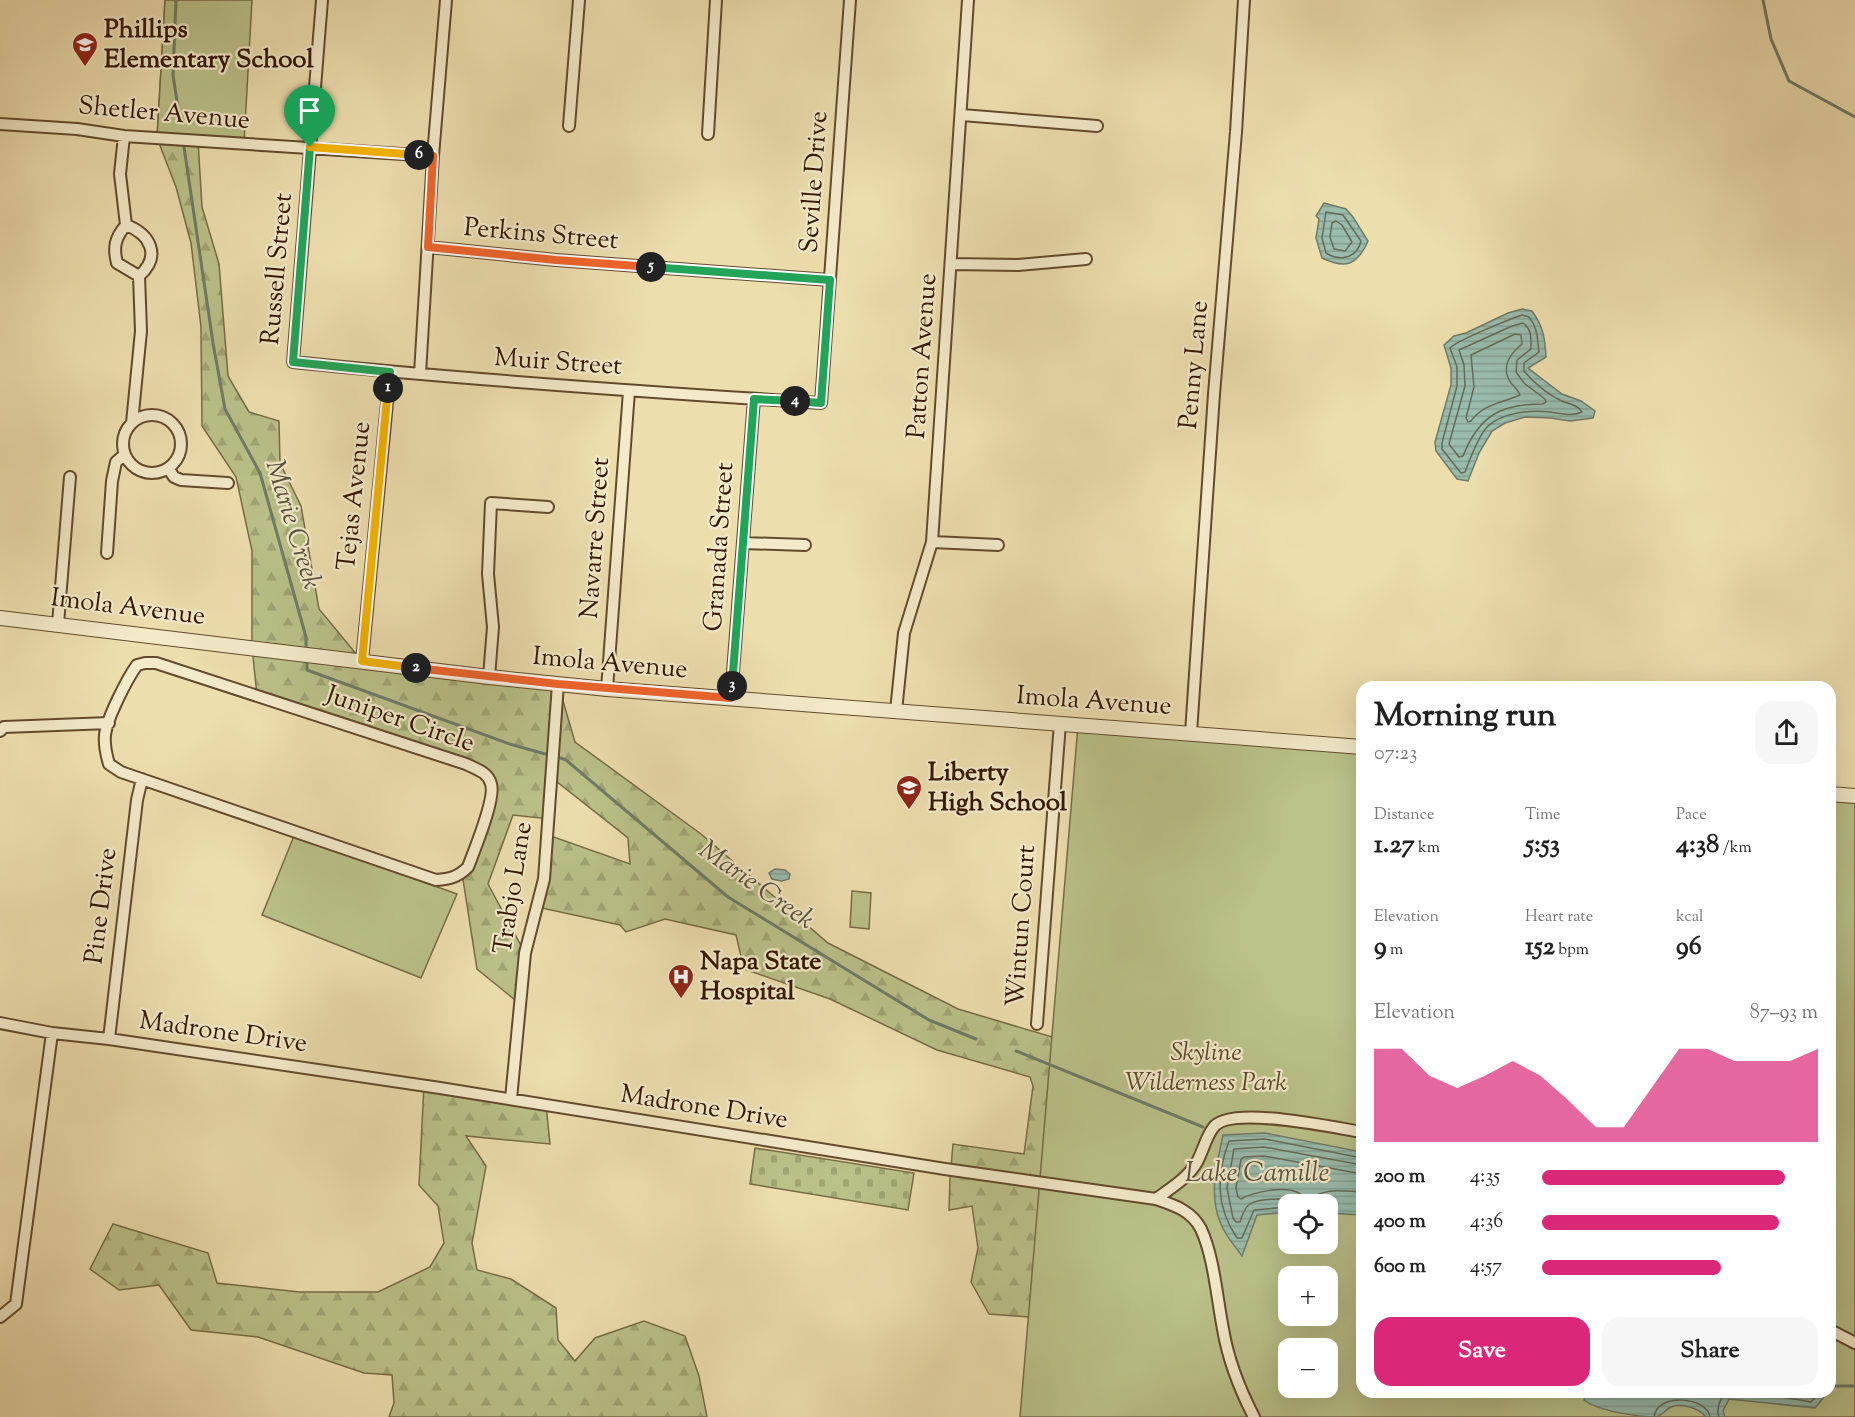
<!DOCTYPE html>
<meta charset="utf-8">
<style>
:root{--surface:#fff;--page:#f6f6f6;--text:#222;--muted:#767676;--accent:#db2777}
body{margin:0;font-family:"Sorts Mill Goudy",serif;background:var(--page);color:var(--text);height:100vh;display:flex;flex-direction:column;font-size:22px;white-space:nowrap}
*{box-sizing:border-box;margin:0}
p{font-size:20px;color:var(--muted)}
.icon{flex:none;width:33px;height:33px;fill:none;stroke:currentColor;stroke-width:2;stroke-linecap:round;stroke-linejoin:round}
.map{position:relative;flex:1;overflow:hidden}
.drawer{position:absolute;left:1356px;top:681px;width:480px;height:717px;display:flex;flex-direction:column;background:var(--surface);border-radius:18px;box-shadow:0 6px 24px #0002}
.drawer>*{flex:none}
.fabs{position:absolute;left:1278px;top:1194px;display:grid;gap:12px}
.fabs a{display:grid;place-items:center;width:60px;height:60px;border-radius:12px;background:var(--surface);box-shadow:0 6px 24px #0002;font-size:30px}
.pin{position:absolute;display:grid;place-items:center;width:51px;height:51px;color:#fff;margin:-62px -26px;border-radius:50% 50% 50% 0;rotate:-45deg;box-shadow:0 0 6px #0007}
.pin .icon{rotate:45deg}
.km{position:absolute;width:30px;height:30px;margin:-15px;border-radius:50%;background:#222;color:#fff;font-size:16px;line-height:30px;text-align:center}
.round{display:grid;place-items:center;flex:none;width:63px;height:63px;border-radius:18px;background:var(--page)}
.head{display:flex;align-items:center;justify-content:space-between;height:102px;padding:0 18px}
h1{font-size:33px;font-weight:700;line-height:45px}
.stats{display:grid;grid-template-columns:repeat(3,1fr);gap:9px;height:102px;padding:6px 18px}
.stats div{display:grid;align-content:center}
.stats b{font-size:26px;font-weight:700}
.stats small{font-size:16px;font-weight:400}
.stats p{font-size:16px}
.chart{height:168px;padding:12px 18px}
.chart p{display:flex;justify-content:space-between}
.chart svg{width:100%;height:108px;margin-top:6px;fill:var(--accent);opacity:.7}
.cta{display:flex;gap:12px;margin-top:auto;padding:12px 18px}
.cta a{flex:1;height:69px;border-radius:18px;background:var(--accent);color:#fff;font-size:24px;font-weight:700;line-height:69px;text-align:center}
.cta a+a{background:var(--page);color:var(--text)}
ul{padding:0 18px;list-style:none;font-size:20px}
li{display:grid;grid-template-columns:96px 72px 1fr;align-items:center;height:45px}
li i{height:15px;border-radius:8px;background:var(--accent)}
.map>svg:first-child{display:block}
</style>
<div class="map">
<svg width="1855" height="1417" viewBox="0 0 1855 1417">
<defs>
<pattern id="forest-firs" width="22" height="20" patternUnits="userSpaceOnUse" patternTransform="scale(1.5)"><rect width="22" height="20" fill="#bac189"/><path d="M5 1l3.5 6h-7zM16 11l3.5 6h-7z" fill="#a0a574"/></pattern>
<pattern id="cemetery-stones" width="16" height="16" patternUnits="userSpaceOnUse" patternTransform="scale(1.5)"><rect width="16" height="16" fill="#bac189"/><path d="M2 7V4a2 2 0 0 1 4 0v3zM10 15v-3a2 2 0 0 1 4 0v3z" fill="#a0a574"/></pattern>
<pattern id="water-rules" width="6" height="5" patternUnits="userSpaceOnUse" patternTransform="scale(1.5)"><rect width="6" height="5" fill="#99bcad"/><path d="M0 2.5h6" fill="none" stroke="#84a193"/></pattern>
</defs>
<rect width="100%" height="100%" fill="#eddeae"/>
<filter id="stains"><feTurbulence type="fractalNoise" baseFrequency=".00333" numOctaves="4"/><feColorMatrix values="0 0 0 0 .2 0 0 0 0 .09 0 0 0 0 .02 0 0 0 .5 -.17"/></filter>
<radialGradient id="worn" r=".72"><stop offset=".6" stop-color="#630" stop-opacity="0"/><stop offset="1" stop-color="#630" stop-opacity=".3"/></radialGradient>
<path fill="url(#forest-firs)" stroke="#766c45" stroke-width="1.5" d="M165,0L193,58L202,207L219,264L228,376L249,412L279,421L280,463L301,506L319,609L362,661L558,684L575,742L701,834L828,943L958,1009L1052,1037L1089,1005L1058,1331L1029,1317L989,1314L971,1282L978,1248L972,1206L949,1210L950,1178L953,1144L1024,1154L1033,1086L1030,1077L937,1050L830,999L744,969L736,935L665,919L626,932L620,925L537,907L548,835L630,864L628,838L552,778L549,819L513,815L488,884L525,953L520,1004L477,969L462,873L490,802L484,772L257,696L252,647V551L236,477L202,426L201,327L191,243L176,187L157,138Z
M424,1085L546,1105L550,1144L466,1136L486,1166L472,1243L477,1270L511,1279L556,1308L558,1340L575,1361L595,1338L644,1321L685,1336L699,1376L707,1417H389L394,1403L392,1375L364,1373L258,1337L191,1330L159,1285L119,1290L90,1269L113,1224L208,1253L217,1283L299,1292H378L430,1267L444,1243L438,1206L419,1185Z"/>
<path fill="url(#cemetery-stones)" stroke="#766c45" stroke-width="1.5" d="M755,1148L914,1173L908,1210L750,1184Z"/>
<path fill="#bac189" stroke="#766c45" stroke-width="1.5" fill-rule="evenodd" d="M165,0H252L244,143L157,138Z
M1078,725L1362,747V1392H1830V794L1855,796V1417H1020ZM1288,1204H1328V1244H1288ZM1288,1276H1328V1316H1288ZM1288,1348H1328V1388H1288Z
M294,836L457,894L421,978L262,915Z
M852,891L871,893L869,929L850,927Z"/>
<path fill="url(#water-rules)" stroke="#707a68" stroke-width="1.5" d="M1324,203L1346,209L1353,217L1368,241C1357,266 1345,269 1322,258L1316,238L1319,219L1316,216Z
M1522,309L1532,311C1543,326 1545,338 1546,357L1528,368L1562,394L1581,401L1595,411L1593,418L1570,421L1551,418L1525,417L1505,423L1492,431L1479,453L1468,481L1457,479L1436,451L1435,442L1451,385V368L1444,345L1454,336L1466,333L1508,313Z
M775,869L785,870L790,874L789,879L782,881L772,879L769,873Z
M1265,1133L1362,1152V1215L1328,1213V1204H1288V1212L1257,1215L1242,1256C1235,1246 1225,1235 1221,1224C1208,1195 1217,1164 1223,1135Z
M1586,1392H1828L1815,1408L1729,1399L1723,1411L1725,1417H1706C1699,1408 1682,1403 1671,1407C1666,1409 1662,1416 1656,1417C1638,1417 1598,1411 1584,1400Z"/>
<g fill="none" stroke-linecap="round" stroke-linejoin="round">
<path stroke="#666a57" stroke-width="1.5" d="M1326,212L1343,215L1361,241C1357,258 1340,262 1326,253L1322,238Z
M1336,221L1342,225L1352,242L1345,251L1334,249L1330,237L1332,223Z
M1522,315L1529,317C1538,328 1537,338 1539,352L1524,363V371C1533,382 1548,395 1562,401C1569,404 1578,405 1582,412C1571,417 1561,413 1550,412C1531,410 1503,412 1488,426C1478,436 1470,459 1465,472L1461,473L1442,449V443L1457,386V367L1450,348C1456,341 1510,319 1522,315Z
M1523,323C1532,329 1531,339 1531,349L1517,360L1516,372L1524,383L1545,399L1546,402L1543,404C1500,404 1479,416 1463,456L1459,457L1449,444L1465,386L1464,365L1459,350L1512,326Z
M1515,334L1521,335L1522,344C1510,354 1500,367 1511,383C1515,387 1518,390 1520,395C1502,403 1483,404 1471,421L1468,422L1466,418L1474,387L1471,355Z
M1362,1174L1264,1156L1244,1157L1241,1159L1236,1188L1238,1197L1241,1199C1253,1192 1283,1186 1297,1192C1301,1194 1305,1198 1308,1200C1327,1187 1340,1191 1362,1192
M1299,1204C1290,1197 1259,1198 1250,1204C1244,1208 1242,1216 1240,1222H1236L1233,1218L1227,1188L1234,1149L1264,1147L1362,1165
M1288,1207L1254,1210L1242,1238H1237C1216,1207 1216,1176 1229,1141L1265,1139L1362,1158
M1654,1417C1657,1392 1708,1397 1710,1417
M1719,1417C1716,1409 1720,1395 1729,1393C1749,1389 1790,1399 1811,1402L1820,1392"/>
<path stroke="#707a68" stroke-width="3" d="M176,0L173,75L180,121
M1763,0L1771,39L1789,81L1855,117
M184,147L213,343L225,409L260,473L306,637V651
M307,661V670L510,744L545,754
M561,758L566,760L728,897L929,1020L976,1039
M1016,1051L1203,1127
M1830,1386H1855"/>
<defs>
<path id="minor" d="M322,0L293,362C468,380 645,392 821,403L850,0
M962,115L1097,126
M0,124L77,129L124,136L433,156
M569,126L579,0
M708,134L716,0
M124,136L120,174L126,225C115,238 113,247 117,263L139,276
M126,225C150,234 162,256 139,276L141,331L132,423
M428,247L556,260L830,280
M951,264L1018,265L1086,259
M420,374L433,156L446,0
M123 444a29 29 0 1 1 58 0a29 29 0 1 1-58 0Z
M168,468L174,477L181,480L228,483
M932,542L998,545
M743,543L805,545
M107,553L112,481L116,462L124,455
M58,624L70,477
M362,661L390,372
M145,663H156L466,764C476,769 488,772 491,784C496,798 474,851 468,867C458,877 450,879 436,880L121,772L109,764C106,754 104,745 105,735C107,718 127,679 137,665Z
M489,677L493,627L488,574L491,503L548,507
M607,689L629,391
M731,698L754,399
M896,711L904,633L932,542L968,0
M0,731L4,727L109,723
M1191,733L1214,394L1236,132L1244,0
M0,1023L52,1033L109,1039L440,1088L945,1169L1156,1199C1171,1188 1188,1178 1197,1162C1203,1151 1206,1137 1213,1128C1228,1104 1335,1128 1362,1132
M1037,1024L1060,723
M109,1039L137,800L142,779
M511,1099L525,953L544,879L558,684
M1156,1199C1174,1205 1192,1211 1201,1229C1214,1257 1217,1299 1223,1329C1228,1359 1240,1390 1254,1417
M0,1317L16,1304L52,1033
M1830,1330L1855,1343"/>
<path id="tertiary" d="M0,618L489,677L607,689L1362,747
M1830,794L1855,796"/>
</defs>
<use href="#minor" stroke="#624a2c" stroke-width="14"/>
<use href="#tertiary" stroke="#624a2c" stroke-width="16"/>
<use href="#minor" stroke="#f3eaca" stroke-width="10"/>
<use href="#tertiary" stroke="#f3eaca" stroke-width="14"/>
</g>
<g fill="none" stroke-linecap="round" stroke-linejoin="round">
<defs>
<path id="split-1" d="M310,147L293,362L390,372L388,388"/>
<path id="split-2" d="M388,388L362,661L416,668"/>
<path id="split-3" d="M416,668L558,684L731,698L732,686"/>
<path id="split-4" d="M732,686L754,399L795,401"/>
<path id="split-5" d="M651,267L830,280L821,403L795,401"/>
<path id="split-6" d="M419,155L433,156L428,247L556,260L651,267"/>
<path id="split-7" d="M310,147L419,155"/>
</defs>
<use href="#split-1" stroke="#fff" stroke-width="12"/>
<use href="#split-2" stroke="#fff" stroke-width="12"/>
<use href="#split-3" stroke="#fff" stroke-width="12"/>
<use href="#split-4" stroke="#fff" stroke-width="12"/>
<use href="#split-5" stroke="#fff" stroke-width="12"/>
<use href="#split-6" stroke="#fff" stroke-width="12"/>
<use href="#split-7" stroke="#fff" stroke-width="12"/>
<use href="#split-1" stroke="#22a559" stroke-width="8"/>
<use href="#split-2" stroke="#f5b400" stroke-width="8"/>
<use href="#split-3" stroke="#f0652b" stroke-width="8"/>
<use href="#split-4" stroke="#22a559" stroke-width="8"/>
<use href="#split-5" stroke="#22a559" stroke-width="8"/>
<use href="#split-6" stroke="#f0652b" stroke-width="8"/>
<use href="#split-7" stroke="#f5b400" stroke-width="8"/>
</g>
<defs>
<symbol id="school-pin" viewBox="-11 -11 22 30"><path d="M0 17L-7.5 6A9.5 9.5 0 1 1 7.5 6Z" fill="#8f2418" stroke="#f3eaca"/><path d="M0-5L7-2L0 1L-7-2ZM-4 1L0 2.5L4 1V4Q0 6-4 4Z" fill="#fff"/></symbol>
<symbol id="hospital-pin" viewBox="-11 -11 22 30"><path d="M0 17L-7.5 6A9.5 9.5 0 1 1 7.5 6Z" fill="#8f2418" stroke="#f3eaca"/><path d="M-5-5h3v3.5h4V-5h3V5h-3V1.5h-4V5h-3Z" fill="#fff"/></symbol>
</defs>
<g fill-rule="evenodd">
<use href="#school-pin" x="70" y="30" width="30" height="40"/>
<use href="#school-pin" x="894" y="773" width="30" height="40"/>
<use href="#hospital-pin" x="666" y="962" width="30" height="40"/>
</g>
<g text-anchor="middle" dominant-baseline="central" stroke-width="4.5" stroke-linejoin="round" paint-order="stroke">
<g font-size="26" font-weight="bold" fill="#331801" stroke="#f3eaca" text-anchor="start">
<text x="104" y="30">Phillips<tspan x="104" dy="30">Elementary School</tspan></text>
<text x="928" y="773">Liberty<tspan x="928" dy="30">High School</tspan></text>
<text x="700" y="962">Napa State<tspan x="700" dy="30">Hospital</tspan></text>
</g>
<g font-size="26" fill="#331801" stroke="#f3eaca">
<text transform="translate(164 114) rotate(5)">Shetler Avenue</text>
<text transform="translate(815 182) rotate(-86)">Seville Drive</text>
<text transform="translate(541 235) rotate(5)">Perkins Street</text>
<text transform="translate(278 269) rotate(-85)">Russell Street</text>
<text transform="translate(923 356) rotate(-86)">Patton Avenue</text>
<text transform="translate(558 363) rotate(4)">Muir Street</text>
<text transform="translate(1195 365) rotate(-85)">Penny Lane</text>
<text transform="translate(355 496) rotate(-84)">Tejas Avenue</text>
<text transform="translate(596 538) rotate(-86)">Navarre Street</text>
<text transform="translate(720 547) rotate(-86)">Granada Street</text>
<text transform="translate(128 608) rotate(7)">Imola Avenue</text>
<text transform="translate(610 664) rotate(5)">Imola Avenue</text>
<text transform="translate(1094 702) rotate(4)">Imola Avenue</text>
<text transform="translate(400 720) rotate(19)">Juniper Circle</text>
<text transform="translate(514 888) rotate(-81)">Trabjo Lane</text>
<text transform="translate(102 906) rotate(-83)">Pine Drive</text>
<text transform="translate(1022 926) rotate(-86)">Wintun Court</text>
<text transform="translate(223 1033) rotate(8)">Madrone Drive</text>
<text transform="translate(704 1108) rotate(9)">Madrone Drive</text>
</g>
<g font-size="26" font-style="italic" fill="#5c4b2a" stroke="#f3eaca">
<text x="1206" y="1053">Skyline<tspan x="1206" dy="30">Wilderness Park</tspan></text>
</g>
<g font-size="27" font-style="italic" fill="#57513d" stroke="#f3eaca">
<text transform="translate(292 525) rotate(73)">Marie Creek</text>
<text transform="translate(756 886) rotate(35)">Marie Creek</text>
<text x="1257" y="1174">Lake Camille</text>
</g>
</g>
<rect width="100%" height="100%" filter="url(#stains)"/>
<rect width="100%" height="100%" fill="url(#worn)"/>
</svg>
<div class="fabs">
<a><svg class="icon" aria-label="locate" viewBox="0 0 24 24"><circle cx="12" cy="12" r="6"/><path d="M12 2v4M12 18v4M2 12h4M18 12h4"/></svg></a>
<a>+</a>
<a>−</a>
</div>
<div class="pin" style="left:310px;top:147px;background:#1e9e55"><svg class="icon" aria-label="arrive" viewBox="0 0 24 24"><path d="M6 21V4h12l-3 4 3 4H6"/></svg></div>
<b class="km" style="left:388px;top:388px">1</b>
<b class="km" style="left:416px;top:668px">2</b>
<b class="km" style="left:732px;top:686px">3</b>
<b class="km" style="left:795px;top:401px">4</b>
<b class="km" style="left:651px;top:267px">5</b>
<b class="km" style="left:419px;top:155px">6</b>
<section class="drawer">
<div class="head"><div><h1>Morning run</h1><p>07:23</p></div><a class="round"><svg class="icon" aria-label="share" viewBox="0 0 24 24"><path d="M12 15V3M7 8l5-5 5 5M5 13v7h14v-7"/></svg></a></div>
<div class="stats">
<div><p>Distance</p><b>1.27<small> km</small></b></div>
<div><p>Time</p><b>5:53</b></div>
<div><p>Pace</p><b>4:38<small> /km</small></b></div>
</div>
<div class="stats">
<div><p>Elevation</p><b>9<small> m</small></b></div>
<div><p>Heart rate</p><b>152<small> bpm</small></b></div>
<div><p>kcal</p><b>96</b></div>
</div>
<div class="chart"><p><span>Elevation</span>87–93 m</p>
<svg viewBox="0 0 160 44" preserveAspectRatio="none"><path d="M0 44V6L10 6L20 17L30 22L40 17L50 11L60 17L70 27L80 38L90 38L100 22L110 6L120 6L130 11L140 11L150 11L160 6V44z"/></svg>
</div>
<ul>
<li><b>200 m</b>4:35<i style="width:88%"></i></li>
<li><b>400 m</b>4:36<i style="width:86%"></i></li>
<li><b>600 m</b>4:57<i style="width:65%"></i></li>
</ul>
<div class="cta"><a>Save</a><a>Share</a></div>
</section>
</div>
